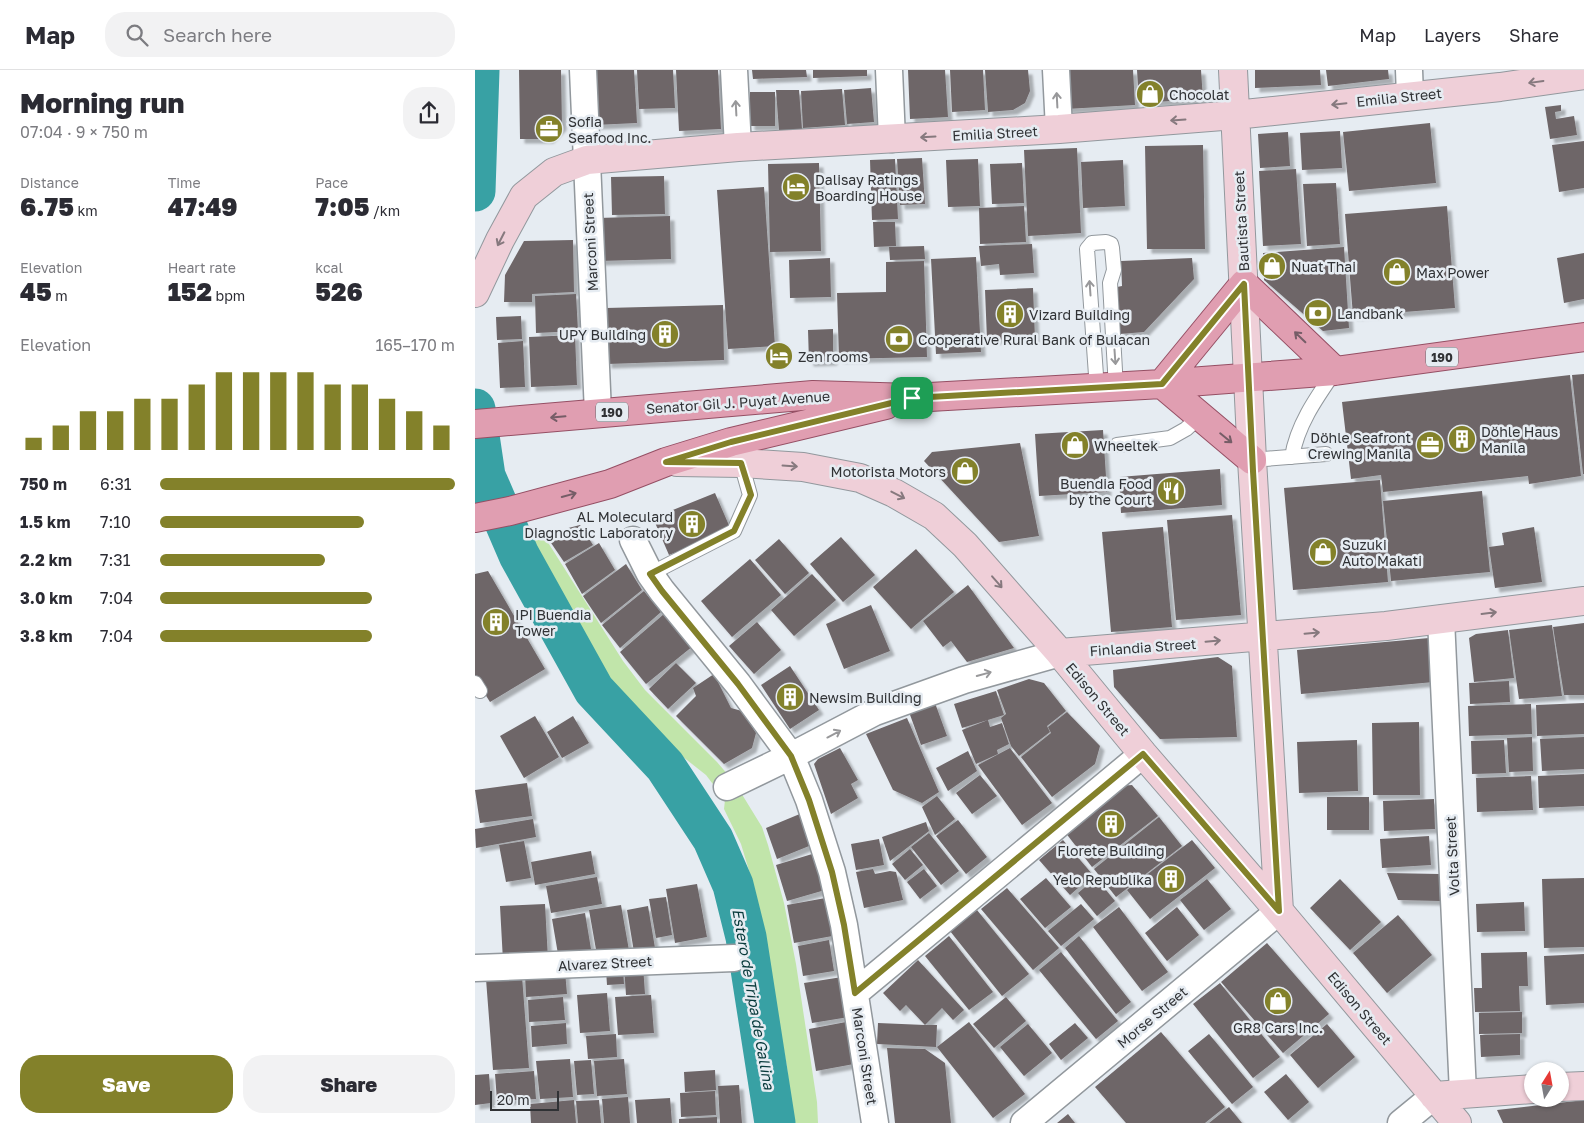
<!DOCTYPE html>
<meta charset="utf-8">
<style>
:root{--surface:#fff;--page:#f2f2f3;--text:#2b2b33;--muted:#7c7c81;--line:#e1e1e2;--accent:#83812a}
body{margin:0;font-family:"Golos Text",sans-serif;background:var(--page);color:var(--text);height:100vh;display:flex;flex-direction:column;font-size:19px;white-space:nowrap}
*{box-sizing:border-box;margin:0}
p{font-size:16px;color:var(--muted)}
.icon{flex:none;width:28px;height:28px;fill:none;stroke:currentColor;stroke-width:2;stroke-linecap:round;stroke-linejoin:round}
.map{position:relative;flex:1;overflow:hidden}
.side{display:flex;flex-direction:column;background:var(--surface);width:475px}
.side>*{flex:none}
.needle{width:32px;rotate:11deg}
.controls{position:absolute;left:1049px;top:992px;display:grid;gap:10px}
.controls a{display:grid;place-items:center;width:45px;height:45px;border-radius:50%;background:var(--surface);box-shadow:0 1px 4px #0004;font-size:25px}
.scale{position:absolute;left:15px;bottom:12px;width:69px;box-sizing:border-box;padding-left:5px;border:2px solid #303235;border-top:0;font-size:14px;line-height:18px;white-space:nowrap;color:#303235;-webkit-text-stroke:4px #e6ecf2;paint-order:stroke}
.pin{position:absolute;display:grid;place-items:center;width:42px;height:42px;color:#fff;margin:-21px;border-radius:10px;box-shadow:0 2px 8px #0006}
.round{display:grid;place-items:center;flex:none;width:52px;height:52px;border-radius:20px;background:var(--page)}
.summary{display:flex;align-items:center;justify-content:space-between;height:85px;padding:0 20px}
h1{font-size:28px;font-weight:800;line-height:38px}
.metrics{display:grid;grid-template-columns:repeat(3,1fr);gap:8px;height:85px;padding:5px 20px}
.metrics div{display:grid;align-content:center}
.metrics b{font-size:25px;font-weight:800}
.metrics small{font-size:14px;font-weight:400}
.metrics p{font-size:14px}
.chart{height:140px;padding:10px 20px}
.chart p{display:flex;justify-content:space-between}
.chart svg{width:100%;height:90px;margin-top:5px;stroke:var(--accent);stroke-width:6}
.button{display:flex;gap:10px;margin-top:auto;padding:10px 20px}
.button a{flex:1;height:58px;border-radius:20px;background:var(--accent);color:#fff;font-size:20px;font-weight:800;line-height:58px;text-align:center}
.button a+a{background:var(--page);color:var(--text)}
ul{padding:0 20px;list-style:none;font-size:16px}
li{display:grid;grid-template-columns:80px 60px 1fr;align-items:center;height:38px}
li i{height:12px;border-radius:6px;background:var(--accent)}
header{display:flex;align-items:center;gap:30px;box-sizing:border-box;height:70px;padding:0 25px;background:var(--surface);border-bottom:1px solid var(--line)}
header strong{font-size:24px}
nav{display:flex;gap:28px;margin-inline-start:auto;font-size:18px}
.search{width:350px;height:45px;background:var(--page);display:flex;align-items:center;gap:12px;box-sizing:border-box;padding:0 18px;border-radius:20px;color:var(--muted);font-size:19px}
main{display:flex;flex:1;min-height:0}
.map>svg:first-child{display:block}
</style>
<header>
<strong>Map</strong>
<div class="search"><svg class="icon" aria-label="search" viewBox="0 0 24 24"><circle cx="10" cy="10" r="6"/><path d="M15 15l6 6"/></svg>Search here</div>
<nav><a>Map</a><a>Layers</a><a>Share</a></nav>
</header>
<main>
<section class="side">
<div class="summary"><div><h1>Morning run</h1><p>07:04 · 9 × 750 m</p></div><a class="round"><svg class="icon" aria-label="share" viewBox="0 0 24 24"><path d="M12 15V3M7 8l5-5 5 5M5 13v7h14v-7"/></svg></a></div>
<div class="metrics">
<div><p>Distance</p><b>6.75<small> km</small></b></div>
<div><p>Time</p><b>47:49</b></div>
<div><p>Pace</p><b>7:05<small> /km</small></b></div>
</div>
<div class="metrics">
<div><p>Elevation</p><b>45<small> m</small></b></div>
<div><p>Heart rate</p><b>152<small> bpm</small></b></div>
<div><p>kcal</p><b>526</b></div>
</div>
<div class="chart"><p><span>Elevation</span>165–170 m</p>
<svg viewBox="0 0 160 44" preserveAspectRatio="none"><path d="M5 44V38M15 44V32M25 44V25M35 44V25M45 44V19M55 44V19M65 44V12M75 44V6M85 44V6M95 44V6M105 44V6M115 44V12M125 44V12M135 44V19M145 44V25M155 44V32"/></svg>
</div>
<ul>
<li><b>750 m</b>6:31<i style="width:100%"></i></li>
<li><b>1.5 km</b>7:10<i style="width:69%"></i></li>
<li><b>2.2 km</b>7:31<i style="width:56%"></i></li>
<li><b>3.0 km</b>7:04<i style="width:72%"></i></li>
<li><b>3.8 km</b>7:04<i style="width:72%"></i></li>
</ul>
<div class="button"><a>Save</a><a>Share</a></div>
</section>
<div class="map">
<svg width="1109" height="1053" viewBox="0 0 1109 1053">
<defs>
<filter id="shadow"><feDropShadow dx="4.5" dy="4.5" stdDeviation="1" flood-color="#0004"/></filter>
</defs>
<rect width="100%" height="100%" fill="#e6ecf2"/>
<path fill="#c1e5aa" d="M67,463L148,591L170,620L242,692L260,713L287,757L293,775L309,833L321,894L342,1032L343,1053H318L312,997L279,817L266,774L249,739L250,730L231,705L170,657L145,630L122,596L47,469Z"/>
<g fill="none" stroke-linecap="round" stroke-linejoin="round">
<path stroke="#38a1a4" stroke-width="41" d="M0,121L4,0
M0,339L10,406L44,485L119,620L190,696L238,769L258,815L271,867L300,1053"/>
</g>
<path fill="#6e6668" filter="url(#shadow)" d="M44,0H86L87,56L74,69H45Z
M117,0H159L162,53L120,55Z
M162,0H198L200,38L164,39Z
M201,0H243L246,59L204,61Z
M277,0H331L332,7L278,9Z
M338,0H392V6L338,8Z
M433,0H470L473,47L435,49Z
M475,0H508L510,40L477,42Z
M510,0H553L555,21L550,33L538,40L513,42Z
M589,0H658L660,35L591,39Z
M662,0H726L728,29L664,33Z
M780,0H845L846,15L780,18Z
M851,0H913L914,9L853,16Z
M396,18L399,52L372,54L369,20Z
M367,19L370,55L328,58L326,21Z
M301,20H324L327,59L304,61Z
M275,22H300V56H275Z
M1086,35V41L1080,42L1081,49L1099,46L1102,65L1075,69L1070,37Z
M955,53L961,113L874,121L868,62Z
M865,61L867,98L827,100L825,63Z
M813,62L815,96L785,98L783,64Z
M1109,71V118L1084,122L1077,75Z
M728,75L730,179H672L670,76Z
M602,78L606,163L553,166L549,80Z
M447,88L450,134L425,135L422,89Z
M420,89L423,149L397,150L395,90Z
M503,89L505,136L473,137L471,90Z
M648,90L650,136L608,138L606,92Z
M344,93L346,181L295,182L293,94Z
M547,93L549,133L517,134L515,94Z
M821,99L826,174L788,176L784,101Z
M189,106L190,144L137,145L136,107Z
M861,113L865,174L832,176L828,114Z
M289,117L300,276L253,279L242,120Z
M549,136L551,172L505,174L504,138Z
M972,136L980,238L878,246L870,144Z
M195,146L196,189L124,191L122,148Z
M398,152H420L421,176L399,177Z
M98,170L99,222L57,224V232H29L30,205L49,171Z
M557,174L559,203L525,205L524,194L506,196L504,176Z
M449,176L450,189L415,190L414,177Z
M869,177L874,258L848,261L789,210L788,183Z
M1109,183V229L1089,233L1082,188Z
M501,187L506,282L461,284L456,189Z
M355,188L356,227L315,228L314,190Z
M717,188L719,209L669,262L645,264L642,217L647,216L646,191Z
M449,191L452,287L364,289L362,223L411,222V192Z
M558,218L560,269L512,270L510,220Z
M101,224L103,261L61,263L60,226Z
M248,235L249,290L132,294L131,238Z
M46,246L47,269L22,270L21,247Z
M358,259V291L334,292L333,260Z
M100,265L102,315L56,317L54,267Z
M48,271L50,317L25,318L23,273Z
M1109,304V404H1108L1097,305Z
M1095,305L1106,406L1054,414L1053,406L908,422L906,405L876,409L867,332Z
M628,360L632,422L564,426L560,364Z
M545,373L564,466L524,472L449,391L457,382Z
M745,399L747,435L646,443L644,407Z
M905,410L913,512L818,520L809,418Z
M1007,421L1015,502L916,511L908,431Z
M240,423L256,460L194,485L178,448Z
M757,445L766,545L701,550L692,450Z
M105,455L118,475L89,492L70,464Z
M688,457L697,557L636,562L627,462Z
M1059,457L1067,512L1020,518L1014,477L1029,475L1027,463Z
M366,467L400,505L368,532L335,494Z
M304,469L334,503L310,524L280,490Z
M124,473L140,500L107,524L90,494Z
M441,479L479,522L436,559L398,517Z
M275,489L306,525L257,567L226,531Z
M151,494L167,520L126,553L108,526Z
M13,501L70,599L15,632L0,608V504Z
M337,504L361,530L319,566L296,540Z
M493,515L539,578L492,592L476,571L468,577L448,551Z
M169,521L186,542L145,578L127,555Z
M396,535L415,581L369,599L351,554Z
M189,544L218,576L171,614L145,582Z
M282,552L306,580L279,604L254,576Z
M1109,553V625H1089L1078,557Z
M1077,555L1087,626L1044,629L1034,560Z
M1033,560L1039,608L999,612L994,568L1001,564Z
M954,568L959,612L826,624L822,580Z
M743,587L757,596L762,667L685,669L639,617L638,600Z
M201,593L221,613L193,639L174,619Z
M315,596L344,640L315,659L286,615Z
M239,604L256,638L267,641L281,663L277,678L249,694L201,646L221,626L218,618Z
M554,609L569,613L591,641L572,656L575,662L544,686L536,676L526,648L531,644L522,620Z
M1034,611L1035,632L995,634L994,613Z
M521,621L529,645L487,658L479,634Z
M460,633L472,666L446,675L434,642Z
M1109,633V664L1062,666L1061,635Z
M1056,634L1057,664L994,666L993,636Z
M592,642L625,676L620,694L577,727L546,687L576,663L573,657Z
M60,646L84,687L49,708L25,666Z
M98,646L114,673L87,688L72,662Z
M432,648L464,722L447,733L418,720L391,664Z
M513,650L515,657L527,653L534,674L522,680L523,684L501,694L487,660Z
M944,652L945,725H898L897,653Z
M1057,667L1058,701L1034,702L1032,668Z
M1109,667V699L1067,701L1065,669Z
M882,670L883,721L824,723L822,672Z
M1029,670L1031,703L997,704L996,671Z
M365,678L383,710L376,714L383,728L356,744L339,694L343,689Z
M535,678L577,733L547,755L503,695Z
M493,681L502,701L473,721L461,698Z
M1109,704V736L1064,738L1063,706Z
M505,705L522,726L497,744L481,723Z
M1056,706L1058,740L1002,742L1001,708Z
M52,713L57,746L5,753L0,720Z
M657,715L683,746L617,797L590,762L644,716Z
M462,726L480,749L460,765L447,737Z
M852,727H894V760H852Z
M959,729L960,759L909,761L908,731Z
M332,741L344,772L302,789L291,758Z
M684,747L707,776L641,827L619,799Z
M58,749L61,767L1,778L0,759Z
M483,750L512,787L491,804L461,766Z
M451,752L454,761L415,791L407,767Z
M454,763L484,801L466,815L436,777Z
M954,766L956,795L907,798L905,769Z
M404,769L409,795L381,800L376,774Z
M588,770L618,805L595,825L564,790Z
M717,770L740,798L675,849L652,820Z
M49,771L56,808L31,812L24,775Z
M435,779L448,795L430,810L417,794Z
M116,781L120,804L60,815L56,792Z
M347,781L357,818L312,831L301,795Z
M398,799L400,804L415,801L421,802L428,830L389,838L381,802Z
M449,799L462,816L445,829L432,812Z
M912,803L964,804L965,831L923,830Z
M122,807L127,834L76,843L71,816Z
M571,808L596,837L570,858L545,829Z
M621,808L640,831L622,846L603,823Z
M1109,808V877L1069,878L1067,809Z
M732,809L756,839L729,860L705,830Z
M865,809L906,852L875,880L835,838Z
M222,814L232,867L200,873L191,819Z
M532,818L584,878L558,900L506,839Z
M191,827L197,865L181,868L174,829Z
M356,827L363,865L319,873L312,835Z
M1049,832L1050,861L1002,862L1001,834Z
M70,834L73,889L28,891L25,836Z
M606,834L619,849L586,876L573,861Z
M146,835L155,886L123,891L114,840Z
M173,836L180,878L159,882L152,840Z
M644,837L693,902L667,921L618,857Z
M702,837L724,865L692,891L670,863Z
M502,840L554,904L527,926L475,861Z
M110,843L117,885L84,890L77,849Z
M923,845L957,885L912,923L878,883Z
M474,866L518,922L494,940L450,886Z
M604,866L656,932L641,944L590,878Z
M354,870L359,901L328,906L323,876Z
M792,873L854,944L808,983L746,912Z
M586,882L643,951L621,969L564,900Z
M1052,882L1053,916H1044L1045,941L1000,942L999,918H1007L1006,883Z
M1109,884V933L1071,935L1069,886Z
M443,890L489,940L478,950L467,938L450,955H462L461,977L402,974L403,953L450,955L431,935L425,941L408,923Z
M168,895L170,924L151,925L149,896Z
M148,899L149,914L132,915L131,900Z
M90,901L92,924L51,927L50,904Z
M47,906L54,998L18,1000L11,909Z
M367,907L374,947L337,953L329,913Z
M745,913L805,987L778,1008L718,934Z
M132,923L135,961L105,963L102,925Z
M176,925L179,963L143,965L140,927Z
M88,927L90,950L54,952L53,930Z
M531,927L551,951L519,978L498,954Z
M1047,942V963L1004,964V943Z
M371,952L379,994L341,1001L334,959Z
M494,952L550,1024L518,1048L462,977Z
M91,953L92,974L57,977L56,956Z
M600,953L613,968L586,990L574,974Z
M553,954L577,983L549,1006L525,977Z
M852,954L880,987L843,1018L815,985Z
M686,962L750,1037L730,1053H651L620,1017Z
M141,964L142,987L113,989L111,966Z
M734,964L778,1017L757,1034L713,981Z
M1045,964V985L1006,987L1005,965Z
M412,978L450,979L470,993L476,1053H420Z
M95,989L98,1027L65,1029L61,991Z
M149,989L152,1024L122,1026L119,991Z
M116,990L119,1024L102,1025L99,991Z
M240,1000L241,1020L210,1022L209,1002Z
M59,1001L61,1029L22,1031L20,1004Z
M14,1004L16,1033L0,1035V1005Z
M811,1004L834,1032L813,1050L789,1022Z
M264,1015L267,1053H245L243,1016Z
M240,1021L241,1045L206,1047L205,1023Z
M153,1027L155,1053H129L127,1029Z
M195,1028L197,1053H162L160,1030Z
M99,1030L101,1053H56L55,1034Z
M124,1030L126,1053H103L101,1031Z
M1109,1030V1053H1028L1022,1040Z
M754,1037L767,1053H734Z
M593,1044L600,1053H582Z
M242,1047V1053H204V1049Z"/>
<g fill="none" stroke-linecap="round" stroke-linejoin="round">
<defs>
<path id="lane" d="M622,319L612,179L617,173L631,172L636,174L637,178L639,200L635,213L641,318
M642,375L695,368L711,359L724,347
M817,387C822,355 842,327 860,301
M777,390L851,384
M175,504L259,461L275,425L266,393
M0,613L5,621"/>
<path id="street" d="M108,0L123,343
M259,0L263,77
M414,0L417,69
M581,0L584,59
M934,0L935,26
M158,470L175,504L187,521L263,614L316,686L334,730L357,802L369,855L400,1053
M966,549L988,1023
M252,717L316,686L400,642L489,610L585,583
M0,898L259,888
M380,923L668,684
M549,1053L804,841
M926,1053L959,1026"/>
<path id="secondary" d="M758,0L777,390L804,841
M0,223L25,170L49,126L79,102L112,90L263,77L584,59L760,45L1025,17L1109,5
M202,392L266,393L328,397L385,408L419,423L459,446L490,475L585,583L668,684L804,841L982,1053
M585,583L911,556L1109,531
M1085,1017L1109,1016
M959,1026L1058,1019"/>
<path id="primary" d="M687,314L769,214L860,301
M687,314L777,390
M0,354L338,325L437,328L687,314L860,301L1109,267
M0,448L35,441L135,414L191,392L256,372L411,335"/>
</defs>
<use href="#lane" stroke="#92989d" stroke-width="16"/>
<use href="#street" stroke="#92989d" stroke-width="29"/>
<use href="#secondary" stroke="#92989d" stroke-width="30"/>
<use href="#primary" stroke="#954f64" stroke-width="30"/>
<use href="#lane" stroke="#fff" stroke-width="14"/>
<use href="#street" stroke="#fff" stroke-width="26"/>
<use href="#secondary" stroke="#efcfd8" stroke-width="28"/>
<use href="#primary" stroke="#e09eb1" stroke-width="28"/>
</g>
<defs><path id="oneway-shaft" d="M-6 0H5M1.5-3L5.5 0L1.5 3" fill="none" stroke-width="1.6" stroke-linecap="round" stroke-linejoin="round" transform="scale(1.25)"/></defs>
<g stroke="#86797e">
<use href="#oneway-shaft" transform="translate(1061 12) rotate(172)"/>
<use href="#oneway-shaft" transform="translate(864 34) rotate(174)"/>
<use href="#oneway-shaft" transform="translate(703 50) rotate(176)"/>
<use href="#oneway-shaft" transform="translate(453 67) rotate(177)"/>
<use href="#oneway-shaft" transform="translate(26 169) rotate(117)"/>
<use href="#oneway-shaft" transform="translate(315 396) rotate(4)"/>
<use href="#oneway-shaft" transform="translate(423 425) rotate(27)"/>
<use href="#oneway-shaft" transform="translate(522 512) rotate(49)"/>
<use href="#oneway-shaft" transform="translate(1014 543) rotate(-7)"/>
<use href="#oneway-shaft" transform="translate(837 563) rotate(-5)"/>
<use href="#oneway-shaft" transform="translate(738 571) rotate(-5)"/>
</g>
<g stroke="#98989a">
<use href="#oneway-shaft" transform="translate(582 30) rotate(-93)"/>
<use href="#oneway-shaft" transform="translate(261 38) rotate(-93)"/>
<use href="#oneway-shaft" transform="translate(615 218) rotate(-94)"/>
<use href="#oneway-shaft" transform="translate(640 287) rotate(86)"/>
<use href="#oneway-shaft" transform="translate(509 604) rotate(-15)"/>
<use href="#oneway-shaft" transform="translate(359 664) rotate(-28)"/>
</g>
<g stroke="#765d67">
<use href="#oneway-shaft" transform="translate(825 267) rotate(-136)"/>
<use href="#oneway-shaft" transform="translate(83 347) rotate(175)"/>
<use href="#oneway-shaft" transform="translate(751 368) rotate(39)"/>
<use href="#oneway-shaft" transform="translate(94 425) rotate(-15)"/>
</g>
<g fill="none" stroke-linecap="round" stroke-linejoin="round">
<defs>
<path id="route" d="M769,214L778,401L804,841L668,684L380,923L369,855L357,802L334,730L316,686L263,614L187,521L175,504L259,461L276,425L266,393L191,392L256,372L437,328L687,314Z"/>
</defs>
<use href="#route" stroke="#fff" stroke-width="10"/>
<use href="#route" stroke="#83812a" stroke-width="6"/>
</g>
<defs>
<symbol id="shop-disc" viewBox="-11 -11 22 22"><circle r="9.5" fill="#83812a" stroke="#e6ecf2"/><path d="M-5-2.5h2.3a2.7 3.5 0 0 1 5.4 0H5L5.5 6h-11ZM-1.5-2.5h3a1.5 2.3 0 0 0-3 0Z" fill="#fff"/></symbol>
<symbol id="office-disc" viewBox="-11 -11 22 22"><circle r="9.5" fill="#83812a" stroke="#e6ecf2"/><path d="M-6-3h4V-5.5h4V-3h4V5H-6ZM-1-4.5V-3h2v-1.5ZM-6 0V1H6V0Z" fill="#fff"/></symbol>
<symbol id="hotel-disc" viewBox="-11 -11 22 22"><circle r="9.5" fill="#83812a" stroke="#e6ecf2"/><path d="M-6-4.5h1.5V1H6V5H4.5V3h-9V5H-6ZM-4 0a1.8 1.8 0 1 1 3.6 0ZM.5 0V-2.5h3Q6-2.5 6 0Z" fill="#fff"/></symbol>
<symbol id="bank-disc" viewBox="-11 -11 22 22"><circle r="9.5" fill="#83812a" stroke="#e6ecf2"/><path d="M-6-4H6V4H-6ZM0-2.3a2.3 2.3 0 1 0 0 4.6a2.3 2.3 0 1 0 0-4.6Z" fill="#fff"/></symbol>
<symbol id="building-disc" viewBox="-11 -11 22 22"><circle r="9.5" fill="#83812a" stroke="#e6ecf2"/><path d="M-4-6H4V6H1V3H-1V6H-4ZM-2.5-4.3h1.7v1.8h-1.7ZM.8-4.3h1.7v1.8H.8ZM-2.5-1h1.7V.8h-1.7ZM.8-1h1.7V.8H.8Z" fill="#fff"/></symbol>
<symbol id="restaurant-disc" viewBox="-11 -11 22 22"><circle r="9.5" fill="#83812a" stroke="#e6ecf2"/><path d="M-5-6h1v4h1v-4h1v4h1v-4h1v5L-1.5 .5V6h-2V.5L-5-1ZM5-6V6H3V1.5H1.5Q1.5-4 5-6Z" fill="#fff"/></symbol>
</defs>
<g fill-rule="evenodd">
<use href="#shop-disc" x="659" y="8" width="32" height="32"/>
<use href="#office-disc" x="58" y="43" width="32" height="32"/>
<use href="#hotel-disc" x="305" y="101" width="32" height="32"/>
<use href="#shop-disc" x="781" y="180" width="32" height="32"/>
<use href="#shop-disc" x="906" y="186" width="32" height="32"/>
<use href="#bank-disc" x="827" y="227" width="32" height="32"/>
<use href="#building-disc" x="519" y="228" width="32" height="32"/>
<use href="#building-disc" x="174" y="248" width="32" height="32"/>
<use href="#bank-disc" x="408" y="253" width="32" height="32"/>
<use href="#hotel-disc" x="288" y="270" width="32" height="32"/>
<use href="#building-disc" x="971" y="353" width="32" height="32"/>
<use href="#shop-disc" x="584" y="359" width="32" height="32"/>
<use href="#office-disc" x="939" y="359" width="32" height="32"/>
<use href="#shop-disc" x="474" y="385" width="32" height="32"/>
<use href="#restaurant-disc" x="680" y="405" width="32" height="32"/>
<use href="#building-disc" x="201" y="438" width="32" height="32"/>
<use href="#shop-disc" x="832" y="466" width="32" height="32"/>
<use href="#building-disc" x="5" y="536" width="32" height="32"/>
<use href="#building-disc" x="299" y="611" width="32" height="32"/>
<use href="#building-disc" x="620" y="738" width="32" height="32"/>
<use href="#building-disc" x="680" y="793" width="32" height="32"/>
<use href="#shop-disc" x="787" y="915" width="32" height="32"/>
</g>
<g text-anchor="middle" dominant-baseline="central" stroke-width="5" stroke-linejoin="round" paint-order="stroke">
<g fill="#e6ecf2" stroke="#676a6e" stroke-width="1">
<rect x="951" y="277.5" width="32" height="19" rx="4"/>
<rect x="121" y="332.5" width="32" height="19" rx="4"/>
</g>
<g font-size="12" font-weight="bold" fill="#303235">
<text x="967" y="287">190</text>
<text x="137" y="342">190</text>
</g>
<g font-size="14" fill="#303235" stroke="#e6ecf2" text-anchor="start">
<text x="694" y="24">Chocolat</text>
<text x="93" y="51">Sofia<tspan x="93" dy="16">Seafood Inc.</tspan></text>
<text x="340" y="109">Dalisay Ratings<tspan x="340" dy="16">Boarding House</tspan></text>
<text x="816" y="196">Nuat Thai</text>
<text x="941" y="202">Max Power</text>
<text x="862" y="243">Landbank</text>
<text x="554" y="244">Vizard Building</text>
<text x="171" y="264" text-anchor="end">UPY Building</text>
<text x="443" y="269">Cooperative Rural Bank of Bulacan</text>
<text x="323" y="286">Zen rooms</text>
<text x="1006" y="361">Döhle Haus<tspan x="1006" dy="16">Manila</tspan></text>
<text x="936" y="367" text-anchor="end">Döhle Seafront<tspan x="936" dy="16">Crewing Manila</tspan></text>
<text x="619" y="375">Wheeltek</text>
<text x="471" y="401" text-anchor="end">Motorista Motors</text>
<text x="677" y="413" text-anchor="end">Buendia Food<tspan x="677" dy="16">by the Court</tspan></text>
<text x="198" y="446" text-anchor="end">AL Moleculard<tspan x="198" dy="16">Diagnostic Laboratory</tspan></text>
<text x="867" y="474">Suzuki<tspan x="867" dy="16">Auto Makati</tspan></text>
<text x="40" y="544">IPI Buendia<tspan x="40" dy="16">Tower</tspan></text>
<text x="334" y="627">Newsim Building</text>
<text x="636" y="780" text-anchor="middle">Florete Building</text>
<text x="677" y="809" text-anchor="end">Yelo Republika</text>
<text x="803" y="957" text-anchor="middle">GR8 Cars Inc.</text>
</g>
<g font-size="14" fill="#303235" stroke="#e6ecf2">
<text transform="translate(924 27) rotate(-6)">Emilia Street</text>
<text transform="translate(520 63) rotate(-3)">Emilia Street</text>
<text transform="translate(766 151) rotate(-93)">Bautista Street</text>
<text transform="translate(115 172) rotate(-93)">Marconi Street</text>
<text transform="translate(263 332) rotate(-4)">Senator Gil J. Puyat Avenue</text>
<text transform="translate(668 577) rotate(-4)">Finlandia Street</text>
<text transform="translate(623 629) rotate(50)">Edison Street</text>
<text transform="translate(977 786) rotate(-93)">Volta Street</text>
<text transform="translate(130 893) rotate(-3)">Alvarez Street</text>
<text transform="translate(885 938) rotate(50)">Edison Street</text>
<text transform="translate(677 947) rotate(-40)">Morse Street</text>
<text transform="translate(390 986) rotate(81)">Marconi Street</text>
</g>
<g font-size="15" font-style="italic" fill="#083a3b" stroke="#e6ecf2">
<text transform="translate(279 929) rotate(80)">Estero de Tripa de Gallina</text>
</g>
</g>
</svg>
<div class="controls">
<a><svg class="needle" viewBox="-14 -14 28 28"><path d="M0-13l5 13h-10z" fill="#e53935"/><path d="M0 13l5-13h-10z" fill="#7c7c81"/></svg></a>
</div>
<div class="scale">20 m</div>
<div class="pin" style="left:437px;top:328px;background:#1e9e55"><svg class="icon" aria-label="arrive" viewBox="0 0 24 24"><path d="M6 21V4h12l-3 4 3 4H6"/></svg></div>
</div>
</main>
